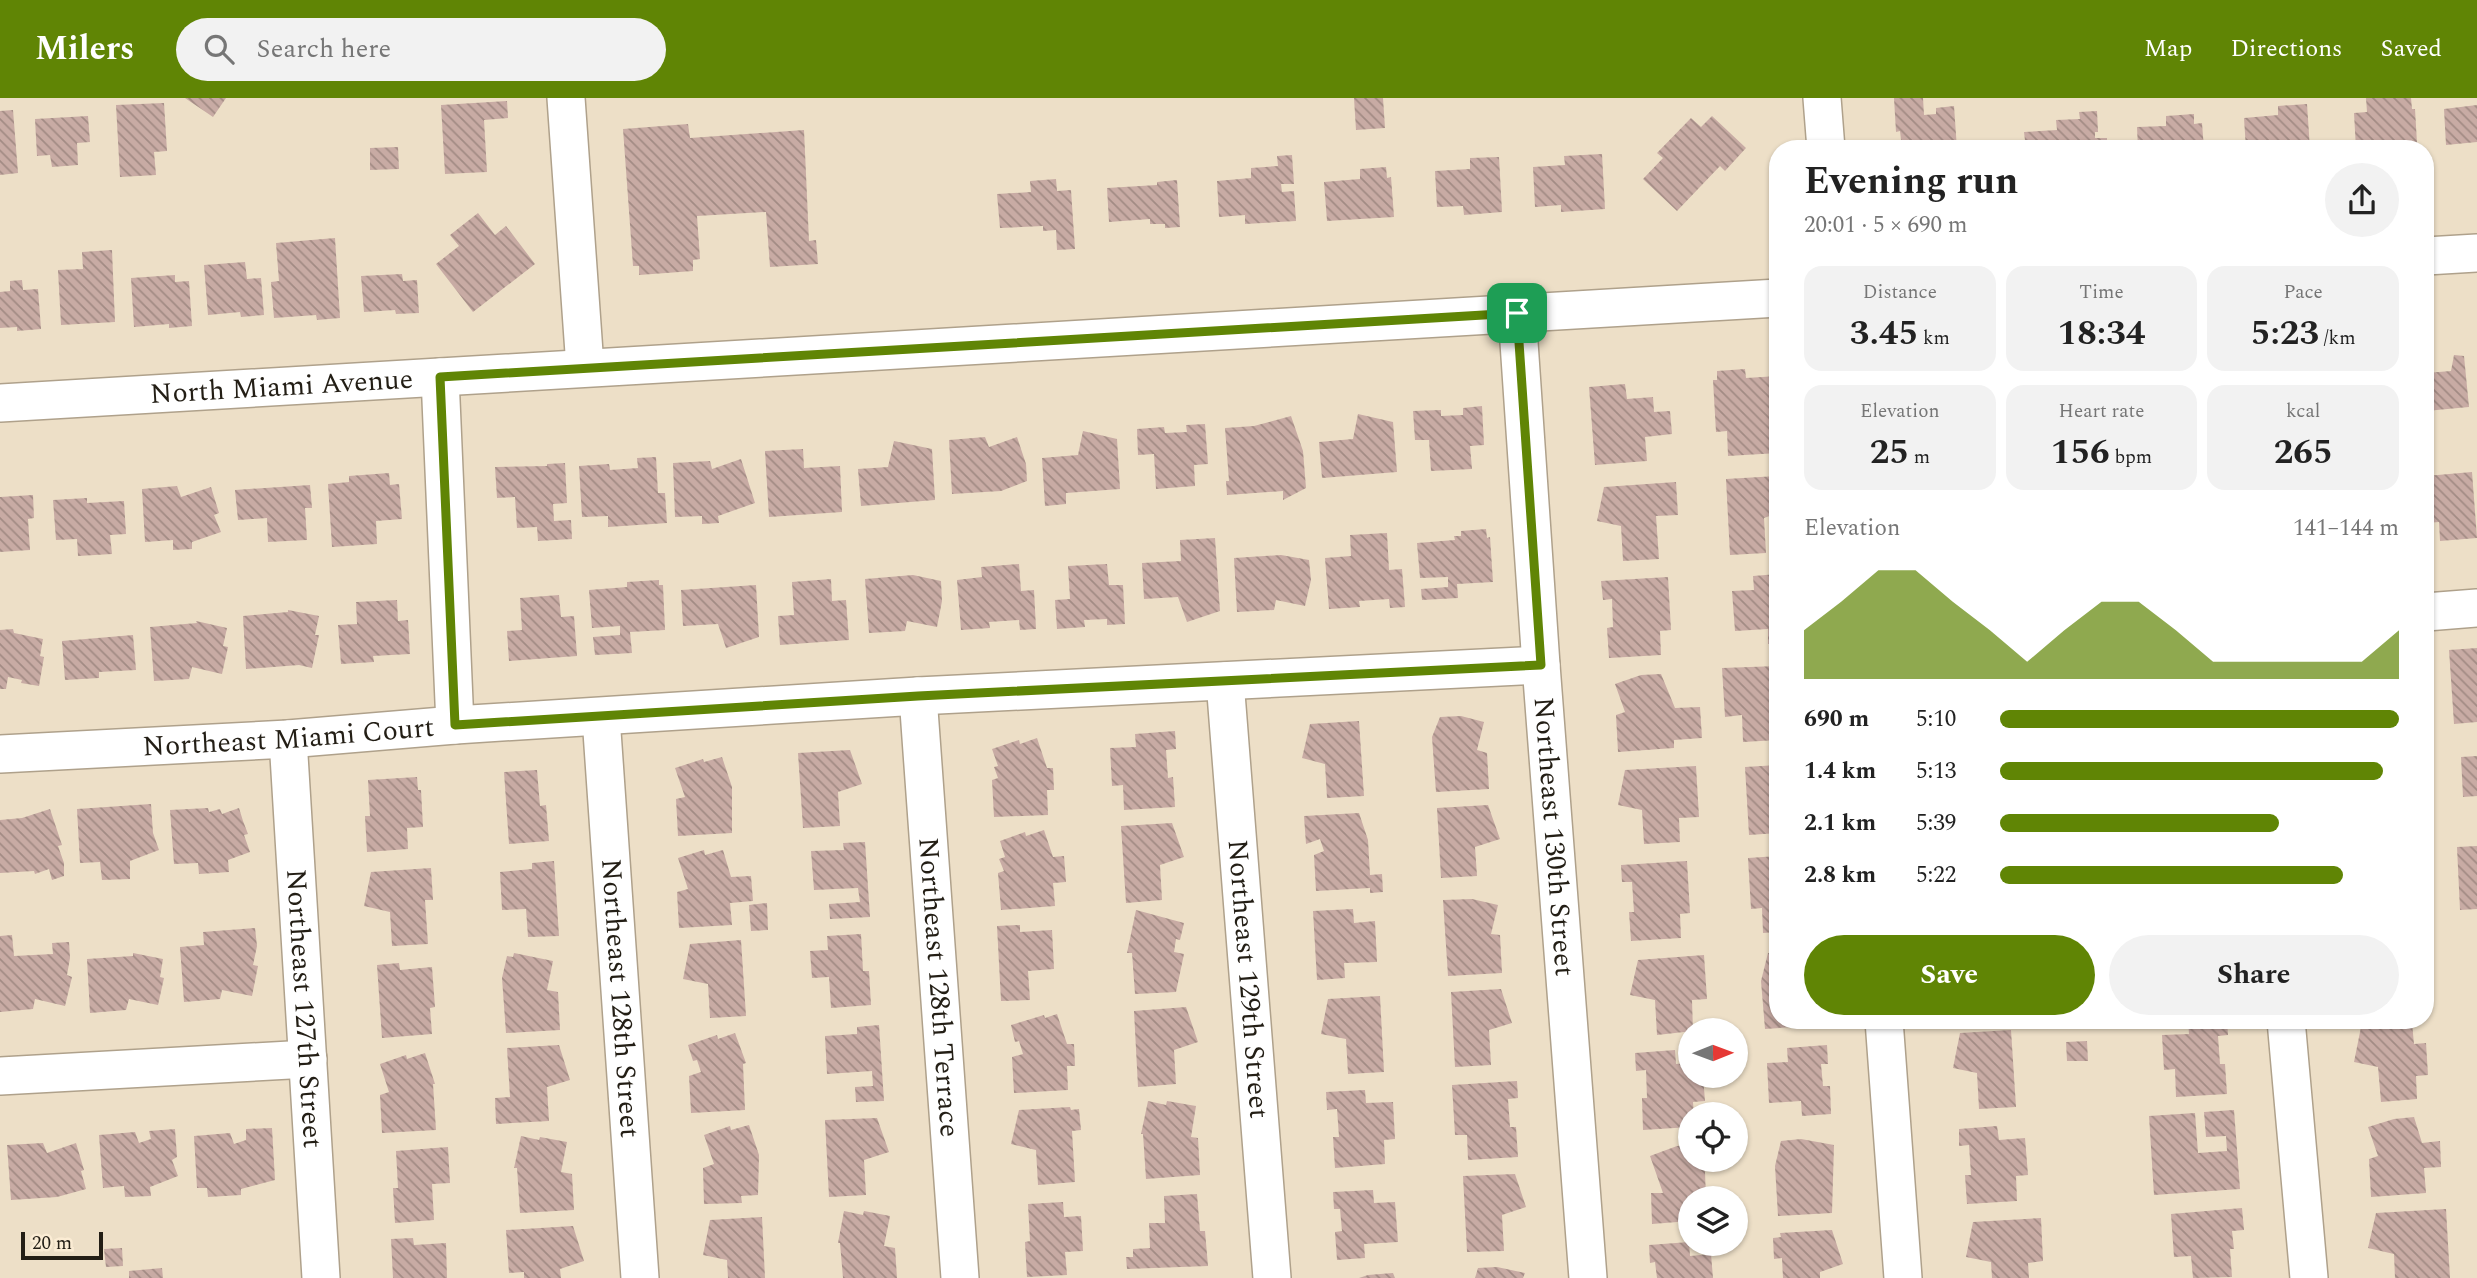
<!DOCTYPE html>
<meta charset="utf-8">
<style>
:root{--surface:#fff;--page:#f2f2f2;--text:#222;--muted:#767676;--accent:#608505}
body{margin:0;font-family:Spectral,serif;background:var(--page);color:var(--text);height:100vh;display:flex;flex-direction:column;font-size:26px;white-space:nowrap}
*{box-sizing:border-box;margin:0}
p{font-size:23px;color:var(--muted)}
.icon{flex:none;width:38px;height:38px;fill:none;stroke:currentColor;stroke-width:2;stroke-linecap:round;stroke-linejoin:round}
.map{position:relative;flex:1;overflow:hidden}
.sheet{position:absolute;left:1769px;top:42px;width:665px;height:889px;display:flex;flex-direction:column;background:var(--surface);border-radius:28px;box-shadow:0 2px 5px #0004}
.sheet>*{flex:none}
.needle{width:46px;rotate:89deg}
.tools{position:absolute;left:1678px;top:920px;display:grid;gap:14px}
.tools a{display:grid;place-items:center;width:70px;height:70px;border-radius:50%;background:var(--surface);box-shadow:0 2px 5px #0004;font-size:35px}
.scale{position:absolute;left:21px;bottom:18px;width:82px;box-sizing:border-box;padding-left:7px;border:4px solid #231e15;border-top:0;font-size:19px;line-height:24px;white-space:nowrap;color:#231e15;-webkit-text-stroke:5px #fbecd4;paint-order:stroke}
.pin{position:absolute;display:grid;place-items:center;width:60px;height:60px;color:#fff;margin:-30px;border-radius:14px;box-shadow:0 4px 10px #0006}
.round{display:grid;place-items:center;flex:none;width:74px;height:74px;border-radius:37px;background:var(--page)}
.overview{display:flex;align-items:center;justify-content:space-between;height:119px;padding:0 35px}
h1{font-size:38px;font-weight:700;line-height:52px}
.figures{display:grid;grid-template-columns:repeat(3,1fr);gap:10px;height:119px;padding:7px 35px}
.figures div{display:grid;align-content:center;border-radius:18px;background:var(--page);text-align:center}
.figures b{font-size:35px;font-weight:700}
.figures small{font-size:19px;font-weight:400}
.figures p{font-size:19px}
.chart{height:196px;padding:14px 35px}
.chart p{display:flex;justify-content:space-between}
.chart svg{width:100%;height:126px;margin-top:7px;fill:var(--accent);opacity:.7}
.primary-button{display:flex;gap:14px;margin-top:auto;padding:14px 35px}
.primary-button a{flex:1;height:80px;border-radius:42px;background:var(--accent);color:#fff;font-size:28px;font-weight:700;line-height:80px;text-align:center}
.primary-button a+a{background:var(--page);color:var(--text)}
ul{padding:0 35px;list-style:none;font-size:23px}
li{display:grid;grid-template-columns:112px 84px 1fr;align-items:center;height:52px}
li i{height:18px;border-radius:9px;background:var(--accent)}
header{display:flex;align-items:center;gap:42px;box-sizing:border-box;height:98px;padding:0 35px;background:var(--accent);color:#fff}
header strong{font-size:33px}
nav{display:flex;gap:38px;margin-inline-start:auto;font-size:24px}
.search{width:490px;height:63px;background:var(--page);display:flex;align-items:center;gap:18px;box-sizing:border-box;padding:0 24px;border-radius:38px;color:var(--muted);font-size:26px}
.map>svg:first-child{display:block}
</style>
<header>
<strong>Milers</strong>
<div class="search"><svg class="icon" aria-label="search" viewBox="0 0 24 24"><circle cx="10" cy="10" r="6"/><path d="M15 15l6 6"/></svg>Search here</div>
<nav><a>Map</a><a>Directions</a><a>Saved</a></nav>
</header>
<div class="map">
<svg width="2477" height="1180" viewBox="0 0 2477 1180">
<defs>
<pattern id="building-back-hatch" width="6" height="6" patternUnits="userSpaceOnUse" patternTransform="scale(1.75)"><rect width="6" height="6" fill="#c8aba4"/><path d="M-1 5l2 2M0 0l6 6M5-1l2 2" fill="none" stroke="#a28b84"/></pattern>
</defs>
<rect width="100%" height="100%" fill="#eddfc7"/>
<path fill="url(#building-back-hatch)" d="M185,0H226L213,19Z
M1354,0H1383L1385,30L1356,32Z
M1894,0H1923L1924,17L1936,16V10L1954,8L1957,51H1902L1900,33L1896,34Z
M2366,0H2411L2412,11H2415L2417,45H2414L2415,51H2356L2354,15L2367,14Z
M507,3L508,20L484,22L487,74L445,76L441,7Z
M164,5L167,53L154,54L156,77L120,79L116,7Z
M2307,6L2310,51H2246L2244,20L2278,17V8Z
M2477,7V44L2446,47L2444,11Z
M13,12L18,75L0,77V13Z
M2097,13L2098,34H2095V40H2107V51H2026L2024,34L2057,32L2056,22L2080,21L2079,14Z
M2194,16V26L2202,25L2204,51H2138L2137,29L2166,28V18Z
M88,18L90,44L77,45L78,67L52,69L50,57L37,58L35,21Z
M1712,18L1746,50L1725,73L1720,68L1677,113L1643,81L1663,60L1657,55L1691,20L1701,29Z
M688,26L690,40L804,32L809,143L816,142L818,166L770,169L766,114L697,118L700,161L693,162V173L639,177V168H633L623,31Z
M398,49L399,71L370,72V50Z
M1602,56L1605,111L1561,114V107L1535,109L1533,69L1565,67L1564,58Z
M1292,57L1294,86H1281L1282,94L1294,93L1296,123L1245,126V117L1219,119L1217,83L1251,80V70L1278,68L1277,58Z
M1499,59L1502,114L1464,117L1463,108L1437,109L1435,73L1470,71V60Z
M1386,69L1387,80L1391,79L1394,119L1327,123L1324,84L1360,81V71Z
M1056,81L1057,93L1071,92L1075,151L1057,152L1056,132L1043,133V128L1000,130L997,96L1031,94L1030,83Z
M1177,82L1180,129L1165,130V126H1150V121L1109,124L1107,90L1157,87V84Z
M478,115L495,137L506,128L535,166L473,214L436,166L459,148L450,137Z
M335,140L340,220L317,222L316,217L274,220L271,184L279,183L276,145Z
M112,152L115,224L61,227L58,172L83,171L82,154Z
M245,164L247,181L261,180L264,217L241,219L240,214L208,217L204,167Z
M402,176L403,183L417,182L419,215L396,216L395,212L364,214L361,178Z
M175,177V184L189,183L192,228L169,230V226L134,229L131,180Z
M22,182L23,192L38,191L41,231L17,233V229L0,230V194L10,193V183Z
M2454,257L2464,258L2469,309L2426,313V275L2451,273Z
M1745,271L1746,280L1778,278V297H1769L1771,325H1777L1778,355L1728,358L1727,333L1716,334L1713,282H1717V273Z
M1625,286L1627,301L1653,299L1654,314L1670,313L1672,336L1645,339L1647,363L1595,367L1589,289Z
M1482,308L1484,347L1470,348L1472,371L1431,373L1429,342H1415L1413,313L1441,312V318L1463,317V310Z
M1358,316L1393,324L1397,374L1322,380L1319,344L1353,341Z
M1291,318L1303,353L1306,390L1283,402V393L1227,397L1226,383H1229L1225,330L1254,328Z
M1205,326L1208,366L1194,367L1195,388L1156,391L1154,356L1138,357L1137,331L1164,329L1165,335L1187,334L1186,327Z
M1083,333L1117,341L1120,391L1066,395V406L1045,408L1042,360L1078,357Z
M985,339L989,349L1017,339L1026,366L1027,383L1001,393L952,396L949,342Z
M894,343L932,351L935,402L861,408L858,371L888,369Z
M803,351L804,370L840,368L842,414L769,419L765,353Z
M656,359L658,395H665L667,425L608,429V418L582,419L579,368L609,366L610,372L638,370L637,360Z
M741,361L755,405L718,418L719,425L702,426V418L675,419L673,365L710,363L712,371Z
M565,365L567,405L553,406L554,423L571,422L572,441L538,443L537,429L517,430L515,399L497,400L495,369L547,368V366Z
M2472,374L2477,440L2440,443L2439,424L2426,425V378Z
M389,375L390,387L399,386L402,421L376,423L377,446L332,449L328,386L349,384V378Z
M1777,378L1778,415L1764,420L1766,455L1730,457L1726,381Z
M1676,384L1678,417L1656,418L1659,461L1623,463L1621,428L1597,423L1604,389Z
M310,387L312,410H305L307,442L268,444L267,420L238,422L235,392Z
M177,388L181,399L211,389L219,415L214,417L221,434L192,444V451L173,452V442L145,444L142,391Z
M33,397L34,420L28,421L30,452L0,454V399Z
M87,400V405L124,403L126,436L110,437L112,456L78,458L77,441L56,442L53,402Z
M1486,431L1487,440L1490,439L1493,484L1457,486L1458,500L1422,502L1421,491L1448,489V479L1420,480L1417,445L1455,442L1454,438H1461V433Z
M1387,435L1389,472L1402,471L1405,509L1390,510L1389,501L1359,503L1360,509L1329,511L1325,460L1351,458L1350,437Z
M1215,440L1220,513L1187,524L1178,499L1144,501L1142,465L1181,463L1180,442Z
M1281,457L1309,462L1311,482L1305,508L1276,502L1274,512L1237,514L1234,460Z
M1019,466L1021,493L1034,492L1036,531L1020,532L1019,522L989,524L990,530L961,532L957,482L982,479L981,469Z
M1107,466L1109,487H1123L1125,526L1107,527V521L1084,522L1085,529L1057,531L1055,502L1070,501L1068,468Z
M1778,476V546H1768V531L1735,533L1732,493L1754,492L1753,478Z
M913,477L941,483L942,503L937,529L907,523L905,533L869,535L865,481Z
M1668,479L1671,532L1660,533L1661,557L1609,560L1607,530L1613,529L1612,501L1603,502L1601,483Z
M831,481L832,503L846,502L849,542L780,547L778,518L794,517L792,484Z
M659,482V487H663L665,532L630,534L632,555L595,557L593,539L620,537V528L592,530L589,492L627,489V484Z
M756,487L759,539L726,550L718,526L683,528L681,492Z
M559,497L561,519L574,518L577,558L509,563L507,533L522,532L520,500Z
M397,502L398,523L408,522L410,556L373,558L374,564L341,566L338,527L357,526L356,504Z
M288,512L319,518L315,537H319L312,570L299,567L246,571L243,518L288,514Z
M196,523L227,530L223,548L228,549L222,576L192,569L189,581L154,583L150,529L197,525Z
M13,531L14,535L43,541L40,558L44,559L39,588L21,585L22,582L8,579L6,591H0V532Z
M133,537L136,572L99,574V580L65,582L62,543Z
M2477,550V624L2454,626L2449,552Z
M1778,568V642L1743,644L1742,617L1725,619L1722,570Z
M1661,576L1675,610L1700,609L1702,640L1674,642V650L1618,654L1616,617L1625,614L1615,586L1641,577Z
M1461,618L1484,624L1477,652L1487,655L1489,691L1436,694L1432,639L1440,619Z
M1359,623L1364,698L1327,700L1325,666L1302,660L1310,626Z
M1175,633L1176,651L1166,652L1168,680L1173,679L1175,709L1124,712L1123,687L1112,688L1110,650L1136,649L1135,636Z
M1037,640L1047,670H1053L1054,692H1047L1048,717L994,719L992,682L998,680L994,669L998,668L992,651L1019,642L1020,646Z
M850,652L862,686L838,694L840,728L803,730L798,655Z
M2477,658V698L2463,699L2461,659Z
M722,659L732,689V735L678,738L676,701L685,699L675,670L703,661L704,664Z
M1778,667V735L1749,737L1745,669Z
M1696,668L1699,719L1679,720L1680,744L1644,746L1642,712L1618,707L1625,672Z
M537,672L540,708L546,707L549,743L509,746L504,674Z
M417,679L418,692H421L423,729L407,730L408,751L367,754L365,718H370L368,682Z
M151,706L153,735L159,752L130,763V781L102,782L100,764L80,765L77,711Z
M1488,707L1500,741L1475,749L1477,778L1441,780L1437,710Z
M208,710L209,714L220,711L222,716L239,710L243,723L248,736L244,737L250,754L228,762L229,774L199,776L198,765L174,766L170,712Z
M50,711L62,747L58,748L64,765V778L52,782L49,771L35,776L34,773L0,775V722L22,720Z
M1359,715L1368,742L1370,777L1382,776L1383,794L1370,795V790L1316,793L1314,757L1324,753L1320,741L1306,746L1304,718Z
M1172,725L1184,759L1160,767L1162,802L1126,805L1121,728Z
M1044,732L1053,759L1064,758L1066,784L1053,785L1055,808L1001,812L998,775L1004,773L999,761L1005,759L1000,743L1025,734L1026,738Z
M865,744L870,819L830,821L829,806L860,804L858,790L814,792L811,753L844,752L843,745Z
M2477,748V811L2460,812L2457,749Z
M704,752L705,757L723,752L731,779L751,778L753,803L730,805L732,827L679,830L677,794L688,791L678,760Z
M1778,758V834L1763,835L1762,810L1751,811L1748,760Z
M554,763L559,838L528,839L526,811L502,812L500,774L532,771V765Z
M1687,763L1690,815L1680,816L1681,840L1631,843L1629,814H1634L1632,784H1622L1621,767Z
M431,770L433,802H425L428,846L392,848L390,814L364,808L371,774Z
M1472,801L1498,807L1491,836L1500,837L1502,875L1448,878L1443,802Z
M767,805L768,832L751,833L749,807Z
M1353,811L1354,825L1375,823L1377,864L1344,865L1345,880L1317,882L1313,813Z
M1136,812L1184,825L1180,842L1176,841L1174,854L1184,856L1176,894L1135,896L1132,855H1127Z
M1020,827V834L1052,832L1054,871L1028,873L1030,902L1001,903L997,828Z
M255,830L257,848L253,867L258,868L252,898L222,892L220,901L184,904L180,849L204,847L203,834Z
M861,836L863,873H869L871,907L831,910L829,879L812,880L810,853L828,852L827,838Z
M12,837L14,858L53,856L52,845L69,844L70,860L67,877L72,879L65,908L35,901L33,911L0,914V838Z
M741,842L746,918L710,920L708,886L683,881L690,846Z
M1778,854V922H1819V927L1765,931L1761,883L1768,855Z
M133,855L163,861L160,879L164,880L158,907L129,901L126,912L90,915L87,861L133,858Z
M514,855L553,863L547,892L558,894L560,932L506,935L502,880L507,858L513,859Z
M1704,857L1707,901L1692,902L1693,933L1657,937L1655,902L1630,897L1638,862Z
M399,865L400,872L432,869L435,909L430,910L432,936L382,940L377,867Z
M1501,891L1512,925L1489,932L1491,967L1455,969L1451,894Z
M1380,898L1384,974L1348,976L1346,941L1321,936L1328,901Z
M1186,909L1198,944L1174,952L1176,986L1138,989L1134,913Z
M1057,916L1067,946H1074L1075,968H1067L1068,992L1014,995L1012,959L1023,956L1019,943L1015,944L1011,927L1044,917L1045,920Z
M2188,922H2227L2228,937L2218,938L2220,966H2225L2227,996L2176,999L2175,971L2164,972L2162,937L2189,936Z
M2412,925L2414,946L2426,945L2428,977L2416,978L2417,1001L2381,1004L2378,969L2354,964L2361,929Z
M879,927L884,1003L856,1004L855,989L873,988L872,973L827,976L825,938L857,936V929Z
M2011,932L2016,1009L1979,1011L1977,975L1953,970L1960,935Z
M735,935L746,965L743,966L745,1012L691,1015L689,978L701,974L697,962L693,963L688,947L717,937L718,941Z
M2087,943L2088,963H2067L2066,944Z
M559,947L570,982L547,989L549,1023L496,1026L495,1000L510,999L507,950Z
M1827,947L1828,966H1821L1823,988H1830L1831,1016L1802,1018L1801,1003L1769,1005L1767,965L1788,964L1787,950Z
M1675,952L1676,966L1690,965V978H1703L1705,1003L1693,1004L1694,1017H1690V1029L1643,1032L1642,1000H1647L1646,972L1636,973L1635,955Z
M425,955L435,986H433L436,1032L382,1035L380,997L389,994L380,966L406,957L407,961Z
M1517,983L1518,1000L1508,1001L1510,1029H1516L1518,1059L1468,1062L1467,1037H1455L1452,987Z
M1365,992L1366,1005L1393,1004L1395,1041L1384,1042L1385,1066L1335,1070L1333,1039H1339L1337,1011L1327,1012L1326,994Z
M1148,1003L1166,1007L1167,1003L1196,1008L1191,1039L1198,1040L1200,1077L1146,1081L1143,1036H1141Z
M1070,1009L1071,1012L1079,1011L1081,1032L1072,1033L1075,1084L1038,1087L1036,1052L1011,1046L1019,1012Z
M2234,1012L2240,1091L2154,1097L2149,1018L2195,1015L2198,1055L2227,1053L2226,1038L2206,1039L2204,1014Z
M2414,1019L2422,1045L2440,1043L2441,1069L2424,1070L2426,1095L2371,1099L2369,1061L2378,1058L2368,1029L2394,1021Z
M877,1020L889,1054L864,1062L866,1097L829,1099L825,1022Z
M749,1027L759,1057L758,1097L741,1098L742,1105L704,1106L703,1070L714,1066L704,1037L730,1028L731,1032Z
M1997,1028L1999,1042L2025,1040L2028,1077L2016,1078L2017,1103L1967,1106L1965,1077H1971L1969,1047L1959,1048V1031Z
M272,1030L275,1082L241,1091V1097L208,1099L207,1090H197L194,1038L230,1035L234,1046L246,1042V1031Z
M175,1031L177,1059L172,1062L178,1078L150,1089L151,1098L125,1099L124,1088L103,1090L99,1037L135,1034L139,1045L151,1041L149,1033Z
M521,1038L539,1042L540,1039L567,1044L561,1074L572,1076L574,1112L520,1115L517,1070H514Z
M1801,1041L1834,1047L1832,1115L1778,1118L1775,1068L1781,1043Z
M43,1045L47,1055L76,1045L84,1072L81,1073L86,1091L57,1099L11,1102L7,1047Z
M1690,1047V1062H1701L1705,1074L1706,1101H1690V1123L1652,1126L1651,1095H1663L1650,1058L1677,1048Z
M448,1049L450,1085L432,1086L434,1122L395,1125L393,1090H398L396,1053Z
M1515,1076L1526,1109L1502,1117L1504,1153L1467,1154L1463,1078Z
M1373,1092L1374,1105L1395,1104L1398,1144L1364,1146L1365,1160L1337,1162L1335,1134L1342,1133L1340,1111H1334L1333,1094Z
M1197,1096L1200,1133H1205L1208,1168L1127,1171L1126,1159H1133V1151L1150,1150L1149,1125H1165L1164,1098Z
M1063,1104L1064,1119L1081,1118L1083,1153L1065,1154L1067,1177L1027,1179L1025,1144L1030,1143L1028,1106Z
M2242,1110L2244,1132L2232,1133L2234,1151H2230L2232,1179L2193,1180L2191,1158L2174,1159L2171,1116Z
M2446,1111L2450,1180H2395L2394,1156L2368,1150L2376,1115Z
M844,1113L863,1117L864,1113L890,1118L884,1148L895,1150L897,1180H843L840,1145H838Z
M762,1119L765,1180H728L727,1162L703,1157L710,1122Z
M2041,1120L2043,1163L2028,1165L2029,1180H1992L1991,1164L1966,1159L1973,1124Z
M573,1128L584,1163L560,1171L561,1180H524V1174L509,1175L506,1132Z
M1832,1132L1843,1166L1820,1174V1180H1783L1782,1160L1774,1161L1773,1140L1781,1139L1780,1135Z
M413,1140L414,1147L446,1145L447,1180H393L391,1141Z
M1689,1144L1690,1158L1711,1156L1713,1180H1657L1655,1164L1650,1165L1649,1147Z
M122,1150L123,1168L106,1169L104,1151Z
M1497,1169L1525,1175L1523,1180H1475L1478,1170Z
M162,1170L163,1180H129V1173Z
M1393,1175L1395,1180H1359L1368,1177Z"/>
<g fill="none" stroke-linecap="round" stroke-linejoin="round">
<defs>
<g id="minor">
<path d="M566,0L585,269"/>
<path d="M1822,0L1826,51"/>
<path d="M2426,158L2477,155"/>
<path id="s1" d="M1517,215L1541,567L1588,1180"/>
<path d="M440,279L455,627"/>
<path id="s2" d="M0,305L1778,200"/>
<path d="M2426,514L2477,510"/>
<path id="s3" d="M1225,583L1272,1180"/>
<path id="s4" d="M918,598L960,1180"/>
<path id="s5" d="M601,619L640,1180"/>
<path id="s6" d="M288,641L321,1180"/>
<path id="s7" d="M0,656L288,641L455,627L918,598L1541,567"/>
<path d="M1884,922L1903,1180"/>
<path d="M2286,922L2309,1180"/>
<path d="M0,978L308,961"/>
</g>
</defs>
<use href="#minor" stroke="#afa18b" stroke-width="40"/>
<use href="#minor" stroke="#fff" stroke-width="37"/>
</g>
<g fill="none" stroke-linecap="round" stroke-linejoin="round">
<defs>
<path id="route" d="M1517,215L1541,567L918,598L455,627L440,279Z"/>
</defs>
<use href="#route" stroke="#fff" stroke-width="14"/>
<use href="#route" stroke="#608505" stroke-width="9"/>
</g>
<g text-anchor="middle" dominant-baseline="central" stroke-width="6" stroke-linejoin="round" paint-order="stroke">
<g font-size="28" fill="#231e15" stroke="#fbecd4">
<text stroke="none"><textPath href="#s2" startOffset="282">North Miami Avenue</textPath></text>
<text stroke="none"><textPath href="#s7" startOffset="289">Northeast Miami Court</textPath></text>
<text stroke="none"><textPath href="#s1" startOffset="525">Northeast 130th Street</textPath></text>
<text stroke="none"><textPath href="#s3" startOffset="299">Northeast 129th Street</textPath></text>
<text stroke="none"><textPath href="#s4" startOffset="292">Northeast 128th Terrace</textPath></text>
<text stroke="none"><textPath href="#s5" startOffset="282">Northeast 128th Street</textPath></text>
<text stroke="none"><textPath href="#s6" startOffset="270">Northeast 127th Street</textPath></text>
</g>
</g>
</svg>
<div class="tools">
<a><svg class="needle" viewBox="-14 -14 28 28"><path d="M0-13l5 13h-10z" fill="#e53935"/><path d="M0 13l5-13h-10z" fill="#767676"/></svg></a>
<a><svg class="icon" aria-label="locate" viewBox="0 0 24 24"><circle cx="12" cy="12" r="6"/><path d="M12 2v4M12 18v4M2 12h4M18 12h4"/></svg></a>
<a><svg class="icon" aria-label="layers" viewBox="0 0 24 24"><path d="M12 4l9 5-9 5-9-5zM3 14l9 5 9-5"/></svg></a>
</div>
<div class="scale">20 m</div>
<div class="pin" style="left:1517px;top:215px;background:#1e9e55"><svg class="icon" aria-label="arrive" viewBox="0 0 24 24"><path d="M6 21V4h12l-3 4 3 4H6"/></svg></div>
<section class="sheet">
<div class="overview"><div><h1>Evening run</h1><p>20:01 · 5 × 690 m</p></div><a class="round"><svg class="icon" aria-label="share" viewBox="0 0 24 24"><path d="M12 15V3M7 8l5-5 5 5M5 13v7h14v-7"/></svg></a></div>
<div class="figures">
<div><p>Distance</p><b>3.45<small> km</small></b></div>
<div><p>Time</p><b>18:34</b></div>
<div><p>Pace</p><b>5:23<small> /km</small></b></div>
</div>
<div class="figures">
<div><p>Elevation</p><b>25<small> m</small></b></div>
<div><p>Heart rate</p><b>156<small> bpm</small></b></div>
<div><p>kcal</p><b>265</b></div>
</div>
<div class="chart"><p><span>Elevation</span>141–144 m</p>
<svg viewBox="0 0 160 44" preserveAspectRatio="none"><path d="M0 44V27L10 17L20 6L30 6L40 17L50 27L60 38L70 27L80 17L90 17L100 27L110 38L120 38L130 38L140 38L150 38L160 27V44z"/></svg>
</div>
<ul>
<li><b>690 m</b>5:10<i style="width:100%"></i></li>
<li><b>1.4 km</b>5:13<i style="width:96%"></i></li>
<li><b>2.1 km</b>5:39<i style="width:70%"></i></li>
<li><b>2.8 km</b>5:22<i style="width:86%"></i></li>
</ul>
<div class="primary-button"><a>Save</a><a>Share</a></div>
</section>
</div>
